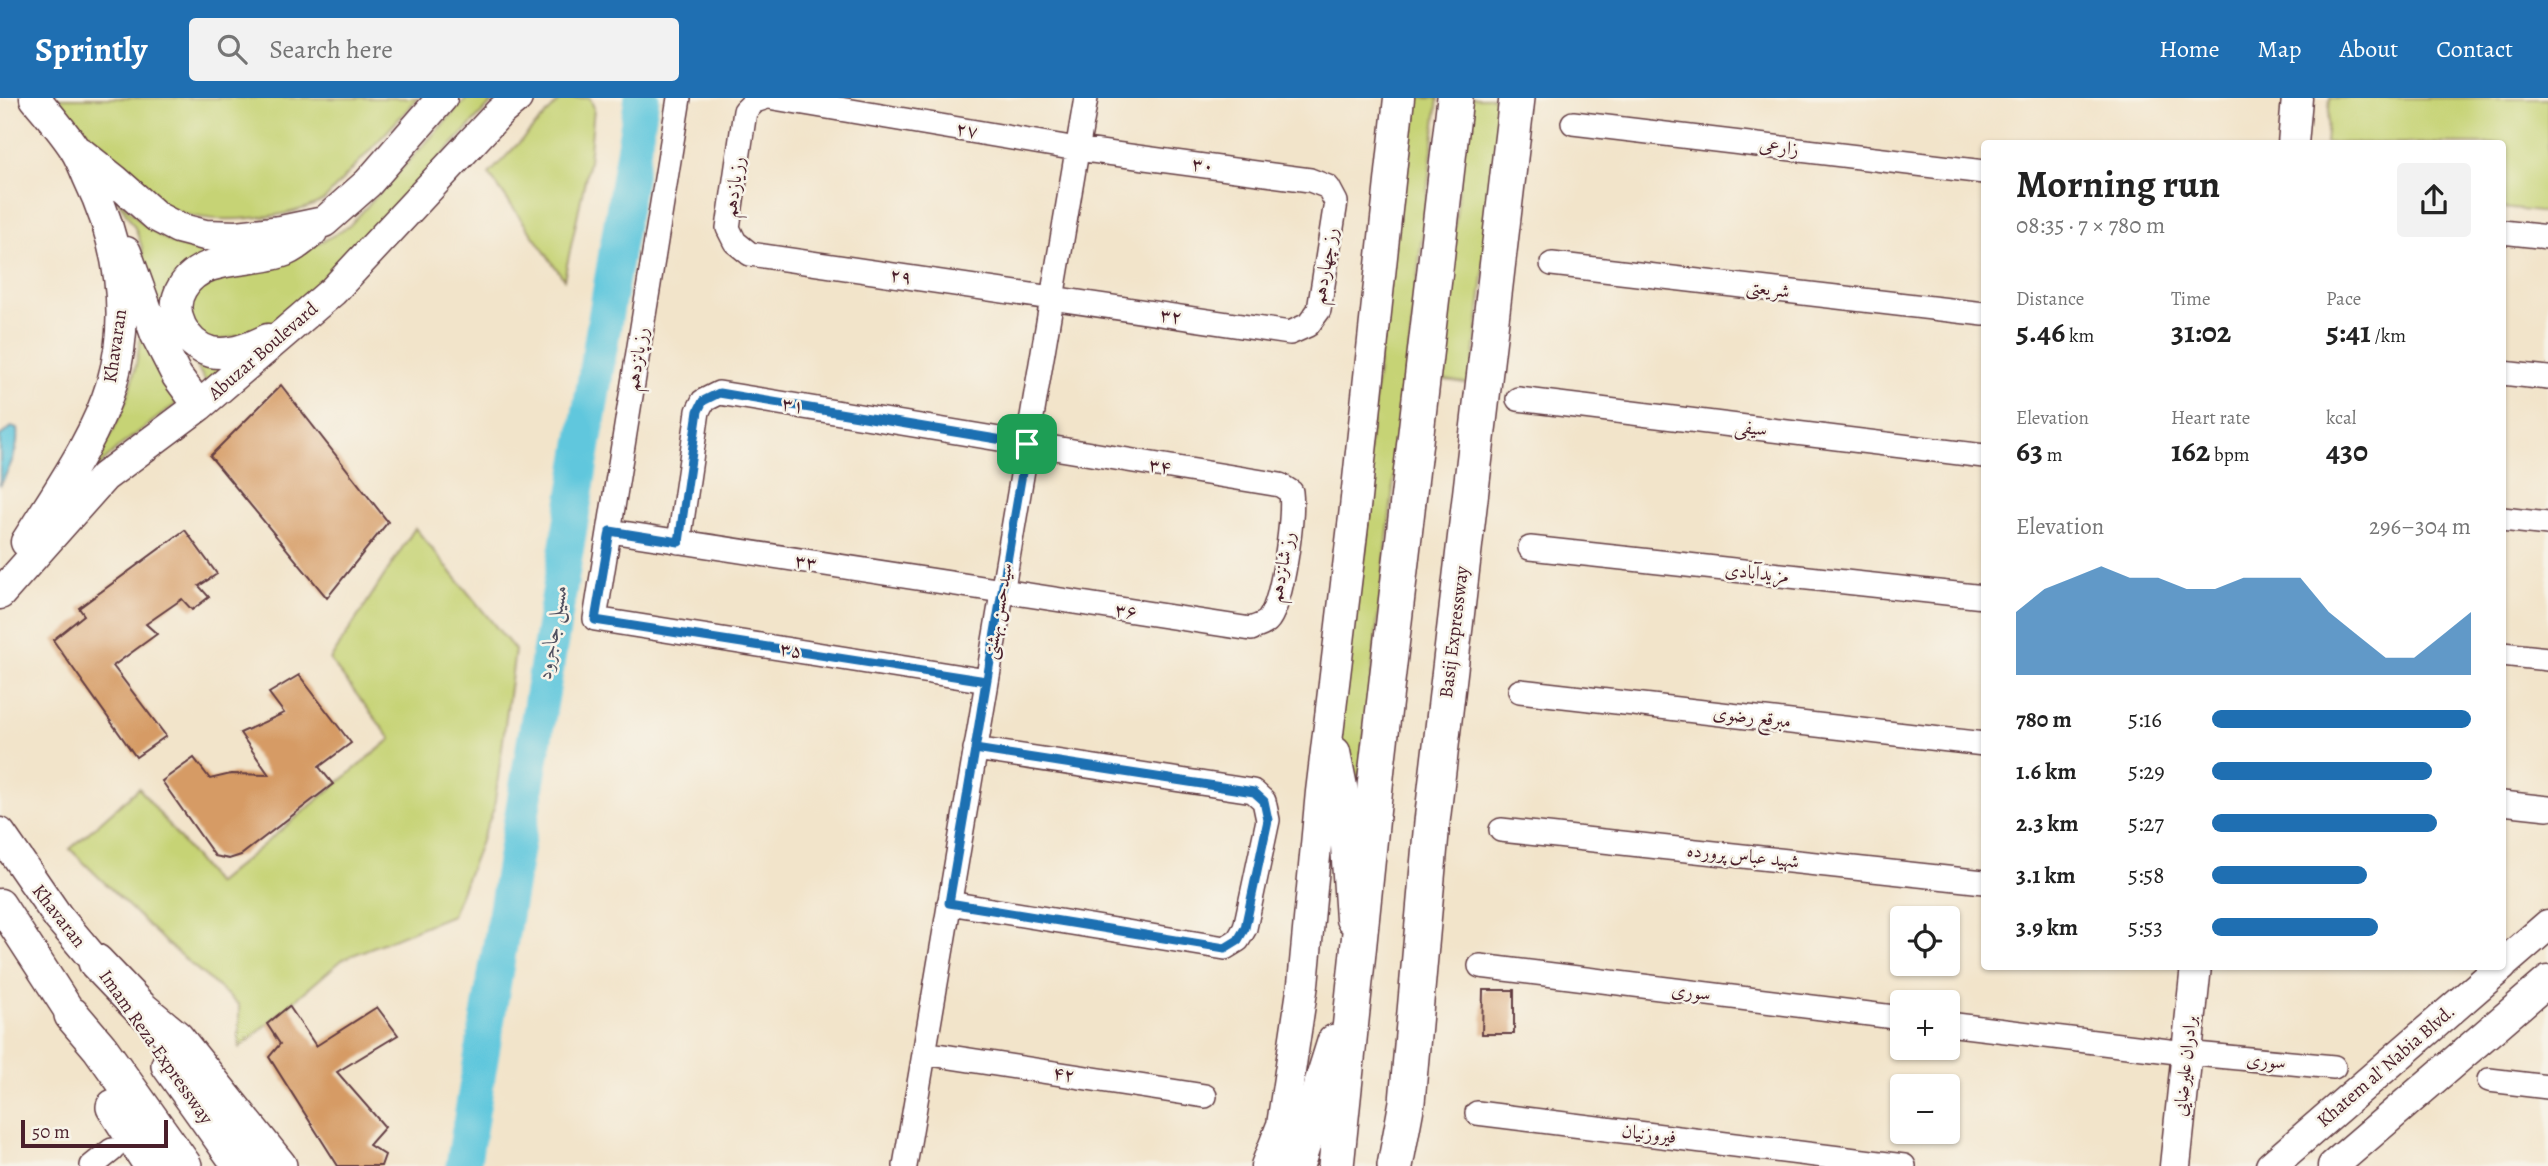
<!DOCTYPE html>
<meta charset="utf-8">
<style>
:root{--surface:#fff;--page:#f2f2f2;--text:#222;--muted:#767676;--accent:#1f6fb2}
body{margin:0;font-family:Alegreya,Amiri,serif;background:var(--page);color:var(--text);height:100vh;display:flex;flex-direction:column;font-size:26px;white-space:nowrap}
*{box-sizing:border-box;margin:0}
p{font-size:23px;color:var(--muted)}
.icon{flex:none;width:38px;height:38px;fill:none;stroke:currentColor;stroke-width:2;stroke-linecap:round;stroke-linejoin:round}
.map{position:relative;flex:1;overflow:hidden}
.side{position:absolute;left:1981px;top:42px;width:525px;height:830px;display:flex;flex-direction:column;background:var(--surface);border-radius:7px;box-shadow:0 2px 5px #0004}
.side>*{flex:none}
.tools{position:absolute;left:1890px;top:808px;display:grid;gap:14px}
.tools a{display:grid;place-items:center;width:70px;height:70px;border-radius:7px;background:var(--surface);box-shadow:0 2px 5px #0004;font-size:35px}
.scale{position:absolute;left:21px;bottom:18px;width:147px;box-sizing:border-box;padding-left:7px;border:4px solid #4a1f2b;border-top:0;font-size:19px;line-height:24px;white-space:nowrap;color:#4a1f2b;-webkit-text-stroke:5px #f7f3e8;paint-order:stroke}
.pin{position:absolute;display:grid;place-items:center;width:60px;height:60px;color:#fff;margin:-30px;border-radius:14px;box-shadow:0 4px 10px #0006}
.round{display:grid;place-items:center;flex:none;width:74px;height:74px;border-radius:7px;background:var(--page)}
.head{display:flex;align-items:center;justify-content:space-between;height:119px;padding:0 35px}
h1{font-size:38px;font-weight:700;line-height:52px}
.metrics{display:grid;grid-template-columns:repeat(3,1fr);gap:10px;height:119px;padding:7px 35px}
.metrics div{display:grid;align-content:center}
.metrics b{font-size:30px;font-weight:700}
.metrics small{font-size:19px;font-weight:400}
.metrics p{font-size:19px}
.chart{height:196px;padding:14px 35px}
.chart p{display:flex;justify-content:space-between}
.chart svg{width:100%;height:126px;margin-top:7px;fill:var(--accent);opacity:.7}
ul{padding:0 35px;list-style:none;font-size:23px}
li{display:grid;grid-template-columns:112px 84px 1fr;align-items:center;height:52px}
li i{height:18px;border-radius:9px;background:var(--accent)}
header{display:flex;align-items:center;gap:42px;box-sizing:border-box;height:98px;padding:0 35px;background:var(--accent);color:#fff}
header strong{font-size:33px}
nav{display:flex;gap:38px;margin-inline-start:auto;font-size:24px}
.search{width:490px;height:63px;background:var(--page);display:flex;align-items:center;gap:18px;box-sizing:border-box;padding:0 24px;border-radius:7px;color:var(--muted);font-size:26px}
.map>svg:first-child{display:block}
</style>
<header>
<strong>Sprintly</strong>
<div class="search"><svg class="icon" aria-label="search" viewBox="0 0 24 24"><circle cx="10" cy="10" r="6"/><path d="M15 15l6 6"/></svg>Search here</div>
<nav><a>Home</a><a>Map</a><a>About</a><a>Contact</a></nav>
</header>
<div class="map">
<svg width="2548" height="1068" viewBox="0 0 2548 1068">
<rect width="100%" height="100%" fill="#f7f3e8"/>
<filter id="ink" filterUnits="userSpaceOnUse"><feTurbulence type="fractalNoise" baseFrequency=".0143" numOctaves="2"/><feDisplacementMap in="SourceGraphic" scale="14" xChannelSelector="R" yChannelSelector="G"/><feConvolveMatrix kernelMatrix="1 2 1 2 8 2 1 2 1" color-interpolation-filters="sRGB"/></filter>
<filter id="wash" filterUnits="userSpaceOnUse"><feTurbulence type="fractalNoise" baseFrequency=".00686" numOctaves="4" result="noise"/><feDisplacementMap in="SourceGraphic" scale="28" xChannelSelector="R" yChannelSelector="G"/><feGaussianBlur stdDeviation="1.57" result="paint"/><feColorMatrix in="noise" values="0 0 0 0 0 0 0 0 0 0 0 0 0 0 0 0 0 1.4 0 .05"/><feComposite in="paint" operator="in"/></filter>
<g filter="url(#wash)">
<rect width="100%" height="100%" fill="#f2e4ca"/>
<path fill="#c6d374" stroke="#887950" stroke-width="2" d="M58,0H418L324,102C302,114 278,118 252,120C223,123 190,122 163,107C127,87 87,32 58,0Z
M467,0H496L352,153L271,230L208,245L186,214L196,186C249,170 303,158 349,128Z
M562,0H590L594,10L589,63L564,181L489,76Z
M1408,0H1438L1351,755L1339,619Z
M1468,0H1503L1471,286L1439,281Z
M2330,0H2548V115L2503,110L2502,46L2326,45Z
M114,96C136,120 157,143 190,151C200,154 208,151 216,159L169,229L149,184L141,146L135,130Z
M141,231L184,300L120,348L95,372L63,412C105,350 135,308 141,231Z
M185,249L234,261L206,284Z
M415,430L515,552L494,710L452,817L343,861L239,950V907L165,844L70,751L139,690L216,786L391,641L330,562Z"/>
<path fill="#60c7dd" stroke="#557384" stroke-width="2" d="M12,329L17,331C20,350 9,371 0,388V338Z"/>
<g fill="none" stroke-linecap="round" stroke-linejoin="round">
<path stroke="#60c7dd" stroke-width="35" d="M463,1068L642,0"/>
</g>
<g id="blocks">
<path fill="#d69b65" d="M281,287L388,424L327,500L210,358Z
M185,432L217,476L199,488L209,499L192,512L182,501L146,526L157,536L113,568L166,638L136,659L53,542L84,517L79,510Z
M299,577L351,645L319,669L333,686L241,757L229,761L215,758L162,683L194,660L210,681L231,676L269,677L240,635L284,615L269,595Z
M1483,892H1514V936H1482Z
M289,908L316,948L377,909L398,937L337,974L385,1029L369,1047L385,1057L381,1068H338L269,959L280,946L267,926Z"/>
</g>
</g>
<g filter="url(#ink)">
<use href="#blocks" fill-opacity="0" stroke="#633d43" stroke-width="2"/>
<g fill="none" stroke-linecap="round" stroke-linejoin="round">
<defs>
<path id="minor" d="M679,0L595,521L987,583
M764,0L755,3L745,13L728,130L735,144L750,156L1290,235L1308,227L1319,212L1336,104L1328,89L1310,82L1077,51L774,0
M1573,25L1984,74
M2502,134L2548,139
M1552,166L1984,216
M2502,275L2548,280
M1518,301L1984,358
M2502,421L2548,426
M610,433L1251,531C1257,528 1265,527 1269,521C1283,501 1294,419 1291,394L1280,387L719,295L703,303L698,313L679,444
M1530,450L1984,499
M2502,556L2548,561
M1520,593L1984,646
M2502,705L2548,710
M1501,732L1984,784
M949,805L1225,850L1238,842L1245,830L1268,722L1264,703L1253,693L975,651
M1480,868L1902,920
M1948,926L2185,955L2334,969
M924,955L1205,998
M2489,982L2548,989
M1477,1015L1904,1068
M92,1068L112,1052
M905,1068L1086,0"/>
<path id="major" d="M2293,46L2297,0
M81,55L115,82L157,119L178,130L205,137L237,138L281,133L324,124L368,85L442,0
M126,154L156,237L177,278L199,308
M268,241C252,249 230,258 211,254C185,247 167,214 182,190C202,155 253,166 285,153C295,149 304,141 312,134
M26,444C57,394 95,342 112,285C132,216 119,143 88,79C84,69 80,59 74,50C63,33 48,16 35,0
M0,496L104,379L199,308L333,193L500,14L517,0
M1335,654L1342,689L1351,821
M0,735L58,819L96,864
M0,806L72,917
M2502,867L2548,827
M1266,1068L1282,1027L1303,886L1321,694L1354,419L1399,0
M2175,1068L2196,868
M2271,1068L2502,868
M2333,1068L2548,883"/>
<path id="highway" d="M96,864L140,910L176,940L279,1068
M72,917L100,950L184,1068
M169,967L241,1068
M114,1009L152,1068
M1296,1068L1335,944
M1336,1068L1377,669L1455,0
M1395,1068L1407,1004L1432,724L1517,0"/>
</defs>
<use href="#minor" stroke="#633d43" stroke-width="26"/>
<use href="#major" stroke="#633d43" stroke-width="33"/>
<use href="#highway" stroke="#633d43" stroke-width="38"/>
<use href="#minor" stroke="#fff" stroke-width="23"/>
<use href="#major" stroke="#fff" stroke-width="30"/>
<use href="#highway" stroke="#fff" stroke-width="35"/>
</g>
</g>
<g fill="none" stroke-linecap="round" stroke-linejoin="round" filter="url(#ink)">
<defs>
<path id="route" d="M1027,346L719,295L703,303L698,313L679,444L610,433L595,522L986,583L975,651L1254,694L1264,703L1268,722L1245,830L1238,842L1225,850L949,805L1027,346"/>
</defs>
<use href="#route" stroke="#fff" stroke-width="14"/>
<use href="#route" stroke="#1f6fb2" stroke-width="9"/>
</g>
<g text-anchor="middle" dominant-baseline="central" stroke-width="5" stroke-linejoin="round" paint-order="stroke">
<g font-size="19" fill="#4a1f2b" stroke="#f7f3e8">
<text transform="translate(967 32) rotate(10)">۲۷</text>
<text transform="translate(1779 49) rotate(7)">زارعی</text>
<text transform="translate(1203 67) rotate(7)">۳۰</text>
<text transform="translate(734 89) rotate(-82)">رز یازدهم</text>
<text transform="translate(1325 168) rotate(-80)">رز چهاردهم</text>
<text transform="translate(901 178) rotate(9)">۲۹</text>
<text transform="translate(1768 191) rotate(7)">شریعتی</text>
<text transform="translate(1171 218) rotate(8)">۳۲</text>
<text transform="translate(115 248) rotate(-82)">Khavaran</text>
<text transform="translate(263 253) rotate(-41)">Abuzar Boulevard</text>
<text transform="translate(637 261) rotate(-81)">رز پانزدهم</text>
<text transform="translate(793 307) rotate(10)">۳۱</text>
<text transform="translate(1751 330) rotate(7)">سیفی</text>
<text transform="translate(1160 368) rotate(9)">۳۴</text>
<text transform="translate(806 464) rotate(9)">۳۳</text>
<text transform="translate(1282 469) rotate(-79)">رز شانزدهم</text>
<text transform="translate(1757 475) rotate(6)">مزیدآبادی</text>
<text transform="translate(998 513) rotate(-80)">سیدحسن بهشتی</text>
<text transform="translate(1126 513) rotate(8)">۳۶</text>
<text transform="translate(1454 534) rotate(-83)">Basij Expressway</text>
<text transform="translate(791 552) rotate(9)">۳۵</text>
<text transform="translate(1752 619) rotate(7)">مبرقع رضوی</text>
<text transform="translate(1743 758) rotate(6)">شهید عباس پرورده</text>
<text transform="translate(59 818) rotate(52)">Khavaran</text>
<text transform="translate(1691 894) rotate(7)">سوری</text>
<text transform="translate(156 949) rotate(55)">Imam Reza Expressway</text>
<text transform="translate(2266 963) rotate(5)">سوری</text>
<text transform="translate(2185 968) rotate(-84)">برادران علیرضایی</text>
<text transform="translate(2386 968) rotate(-41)">Khatem al' Nabia Blvd.</text>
<text transform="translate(1064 976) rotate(9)">۴۲</text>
<text transform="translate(1649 1036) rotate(7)">فیروزنیان</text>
</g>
<g font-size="21" font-style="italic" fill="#515160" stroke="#f7f3e8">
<text transform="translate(552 534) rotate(-80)">مسیل جاجرود</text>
</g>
</g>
</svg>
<div class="tools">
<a><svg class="icon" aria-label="locate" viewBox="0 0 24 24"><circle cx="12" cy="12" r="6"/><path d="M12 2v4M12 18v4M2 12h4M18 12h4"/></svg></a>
<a>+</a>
<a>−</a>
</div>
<div class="scale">50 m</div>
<div class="pin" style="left:1027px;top:346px;background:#1e9e55"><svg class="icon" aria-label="arrive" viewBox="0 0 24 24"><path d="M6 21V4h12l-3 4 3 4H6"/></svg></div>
<section class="side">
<div class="head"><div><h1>Morning run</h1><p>08:35 · 7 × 780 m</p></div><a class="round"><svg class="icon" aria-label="share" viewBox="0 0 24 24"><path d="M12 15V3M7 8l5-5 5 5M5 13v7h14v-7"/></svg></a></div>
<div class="metrics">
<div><p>Distance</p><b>5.46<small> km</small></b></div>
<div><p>Time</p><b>31:02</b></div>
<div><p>Pace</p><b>5:41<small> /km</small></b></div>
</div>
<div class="metrics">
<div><p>Elevation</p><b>63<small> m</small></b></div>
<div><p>Heart rate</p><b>162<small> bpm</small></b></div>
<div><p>kcal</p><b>430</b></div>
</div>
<div class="chart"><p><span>Elevation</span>296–304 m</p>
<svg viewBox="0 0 160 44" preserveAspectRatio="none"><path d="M0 44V22L10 14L20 10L30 6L40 10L50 10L60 14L70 14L80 10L90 10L100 10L110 22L120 30L130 38L140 38L150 30L160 22V44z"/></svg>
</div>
<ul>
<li><b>780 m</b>5:16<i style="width:100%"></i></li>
<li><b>1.6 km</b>5:29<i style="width:85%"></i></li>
<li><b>2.3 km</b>5:27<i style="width:87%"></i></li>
<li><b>3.1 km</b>5:58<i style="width:60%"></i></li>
<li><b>3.9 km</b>5:53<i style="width:64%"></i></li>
</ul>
</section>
</div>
